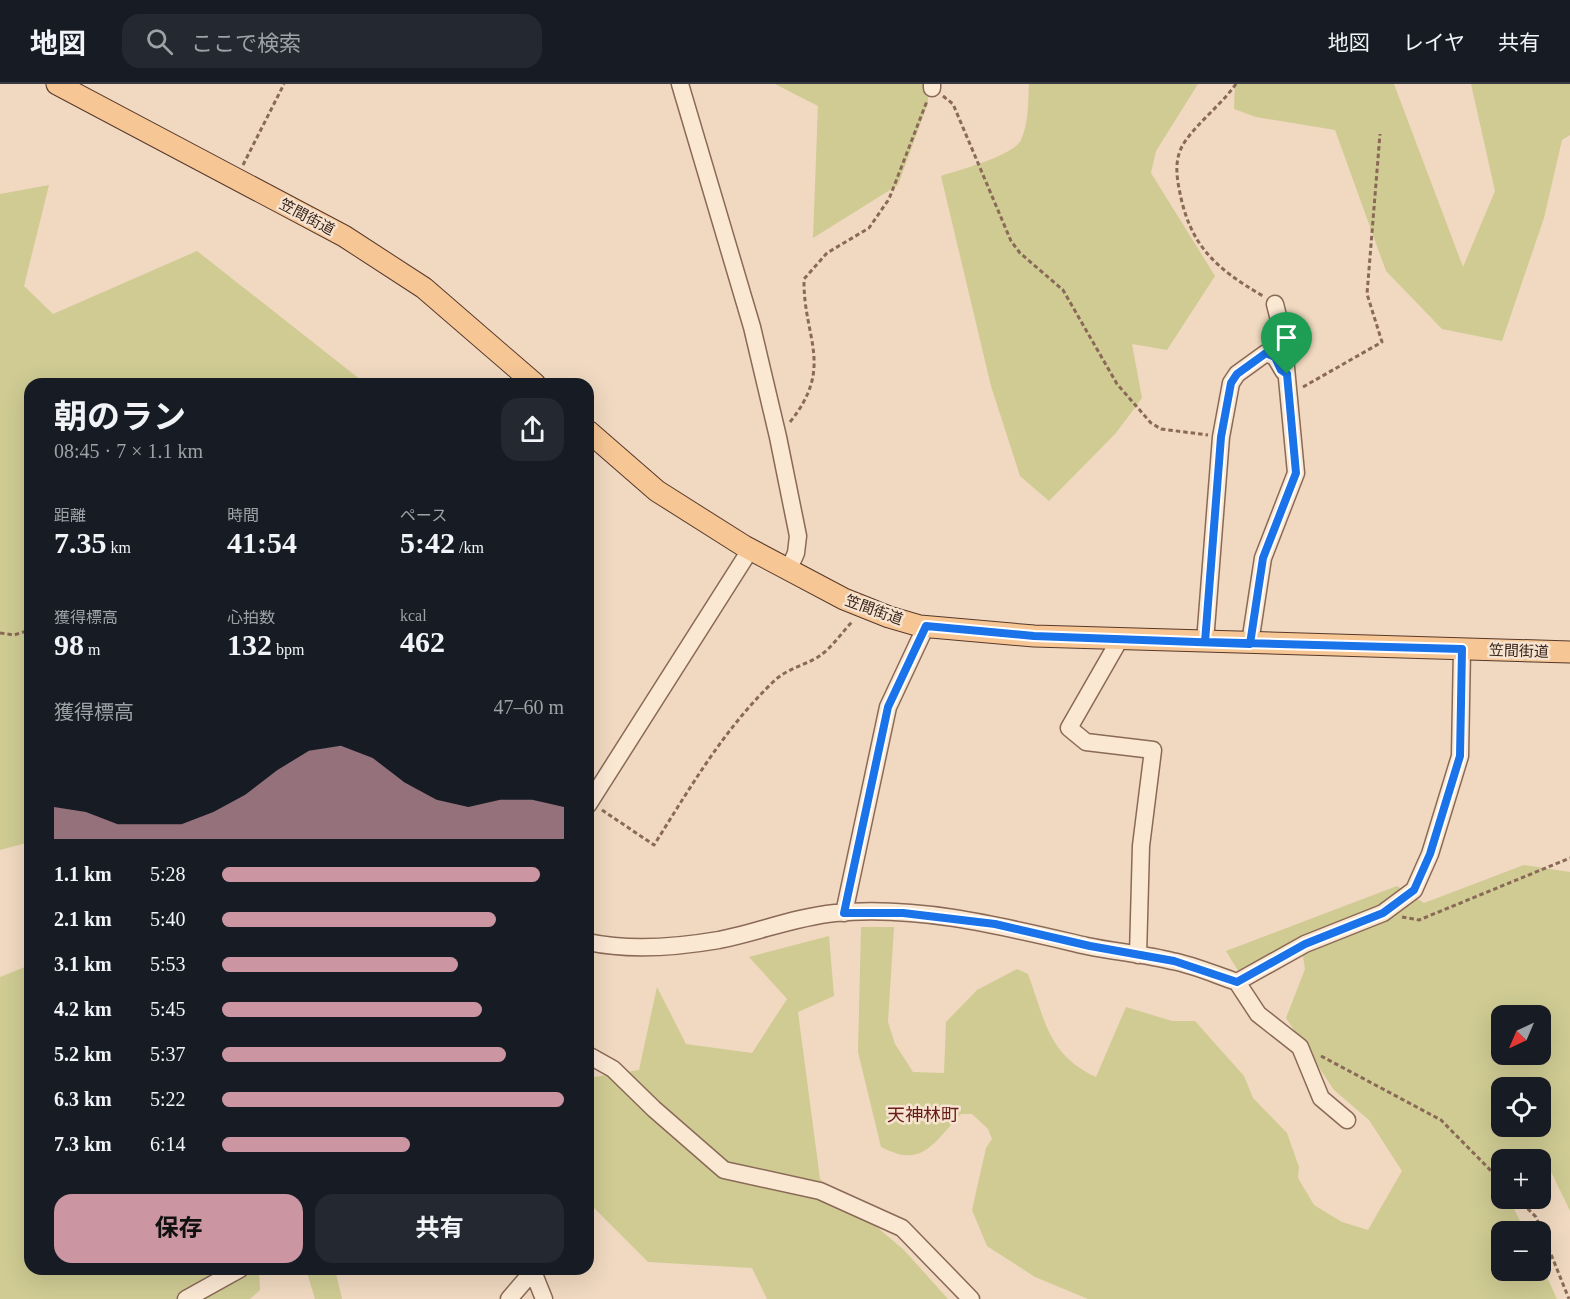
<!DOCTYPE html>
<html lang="ja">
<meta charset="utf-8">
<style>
:root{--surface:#171b24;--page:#242831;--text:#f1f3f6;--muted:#9ea1a6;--line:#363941;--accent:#cb96a2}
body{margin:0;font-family:"Times New Roman","Noto Sans JP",serif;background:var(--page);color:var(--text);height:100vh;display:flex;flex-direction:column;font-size:22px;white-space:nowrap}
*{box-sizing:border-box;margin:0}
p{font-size:20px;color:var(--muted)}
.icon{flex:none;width:33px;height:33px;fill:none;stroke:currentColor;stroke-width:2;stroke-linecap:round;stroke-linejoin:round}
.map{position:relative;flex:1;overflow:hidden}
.details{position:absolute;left:24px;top:294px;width:570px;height:897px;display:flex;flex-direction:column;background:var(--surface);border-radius:18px;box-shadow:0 6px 24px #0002}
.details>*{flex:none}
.needle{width:39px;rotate:224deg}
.fabs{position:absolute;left:1491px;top:921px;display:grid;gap:12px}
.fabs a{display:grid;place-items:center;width:60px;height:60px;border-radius:12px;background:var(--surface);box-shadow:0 6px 24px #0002;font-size:30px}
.pin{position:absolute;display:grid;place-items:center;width:51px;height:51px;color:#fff;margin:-62px -26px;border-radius:50% 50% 50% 0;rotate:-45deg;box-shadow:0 0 6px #0007}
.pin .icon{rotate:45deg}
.round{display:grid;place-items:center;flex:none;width:63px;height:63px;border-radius:18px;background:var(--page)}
.headline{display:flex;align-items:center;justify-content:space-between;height:102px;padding:0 30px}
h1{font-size:33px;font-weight:700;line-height:45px}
.figures{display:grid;grid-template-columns:repeat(3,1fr);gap:9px;height:102px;padding:6px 30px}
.figures div{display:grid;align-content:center}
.figures b{font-size:30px;font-weight:700}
.figures small{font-size:16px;font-weight:400}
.figures p{font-size:16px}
.chart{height:168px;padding:12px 30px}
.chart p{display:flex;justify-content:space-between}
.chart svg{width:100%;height:108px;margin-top:6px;fill:var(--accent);opacity:.7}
.action{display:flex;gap:12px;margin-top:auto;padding:12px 30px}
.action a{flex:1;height:69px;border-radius:18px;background:var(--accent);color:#111;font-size:24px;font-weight:700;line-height:69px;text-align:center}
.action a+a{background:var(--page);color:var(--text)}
ul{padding:0 30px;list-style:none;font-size:20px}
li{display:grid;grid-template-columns:96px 72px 1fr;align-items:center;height:45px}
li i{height:15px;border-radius:8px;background:var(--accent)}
header{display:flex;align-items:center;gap:36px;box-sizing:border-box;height:84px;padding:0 30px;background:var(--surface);border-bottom:2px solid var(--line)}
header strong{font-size:28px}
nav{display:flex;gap:33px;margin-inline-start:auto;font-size:21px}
.search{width:420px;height:54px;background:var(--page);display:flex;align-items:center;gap:15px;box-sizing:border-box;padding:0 21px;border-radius:18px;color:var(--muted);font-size:22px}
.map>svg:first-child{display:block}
</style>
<header>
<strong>地図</strong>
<div class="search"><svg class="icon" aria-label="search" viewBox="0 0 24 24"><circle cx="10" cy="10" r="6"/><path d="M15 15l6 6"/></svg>ここで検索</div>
<nav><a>地図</a><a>レイヤ</a><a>共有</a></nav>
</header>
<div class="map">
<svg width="1570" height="1215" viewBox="0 0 1570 1215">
<rect width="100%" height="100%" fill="#f0d9c0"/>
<path fill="#cfcb93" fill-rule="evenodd" d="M775,0H928V19L898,101L813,154L818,22Z
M1029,0H1198L1156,67L1151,89L1215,192L1167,266L1132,260L1142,314L1116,349L1049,417L1020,392L991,302L941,92C959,86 1013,72 1021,56C1029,38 1028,18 1029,0Z
M1235,0H1394L1463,183L1495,107L1471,0H1570V51L1562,56L1544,134L1502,257L1442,245L1386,187L1335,46L1256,33L1234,25Z
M49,101L24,202L53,230L197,167L366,300H30V758L0,766V110Z
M1524,781L1570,788V1127L1543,1071L1534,1075L1502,1076L1501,1091L1499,1093L1502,1114L1509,1115L1525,1147L1502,1148V1186H1540L1541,1180L1557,1215H1088L1035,1193L987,1162L972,1126L986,1064L992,1055L988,1045L972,1030H961C933,1059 923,1085 881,1063L858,968L861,843H894L888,938L895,960L913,988L944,989L946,938L977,906L1017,885L1028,890C1045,936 1048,971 1096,993L1126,923L1172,937H1195L1244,992L1253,1014L1287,1049L1299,1083L1298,1094L1314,1121L1342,1138L1368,1146L1402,1087L1369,1036L1334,1006L1286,934L1305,885L1303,872L1240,890L1226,867L1397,802L1424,819ZM1502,932H1540V970H1502ZM1502,1004H1540V1042H1502Z
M829,852L834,912L798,928L820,1095L904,1166L948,1215H767L752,1184L648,1178L588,1118V994L639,986L657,903L686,960L752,969L787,915L749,873Z
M30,881V1185H259L260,1206L250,1215H0V893Z
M306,1185H335L342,1215H315Z"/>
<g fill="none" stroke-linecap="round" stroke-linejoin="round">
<defs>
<path id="minor" d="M680,0L752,243L778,353L798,452L796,469L788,487
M932,4V0
M1120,555L1069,644L1086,658L1153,666L1141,762L1138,871
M1205,558L1221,353L1231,299L1237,290L1266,269L1275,273L1284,288
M1250,559L1263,474L1296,389L1283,252L1275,220
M588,721L750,466
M844,829L888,623L926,542
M588,858C629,867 678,863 719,856C759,848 795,833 835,829C920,821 1005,843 1087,862C1115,868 1144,870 1172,877C1194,881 1216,891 1237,898L1305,860L1383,829L1414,806L1430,770L1460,672L1462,565
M1237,898L1258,930L1300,963L1321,1014L1347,1036
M588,971L613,985L654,1025L724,1086L820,1107L902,1144L971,1215
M532,1185L544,1215
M186,1215L240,1185
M509,1215L533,1187"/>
<path id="major" d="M57,0L344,152L424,204L535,300
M588,347L657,407L744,462L844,515L889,533L920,542L1034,552L1570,568"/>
</defs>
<use href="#minor" stroke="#8a6957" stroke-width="19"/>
<use href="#major" stroke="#57382b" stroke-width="23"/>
<path stroke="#8a6957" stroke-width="3" stroke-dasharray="4.5 3" stroke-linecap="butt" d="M1236,0C1221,21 1198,38 1184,59C1175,73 1176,89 1179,104C1189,161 1215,184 1263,212
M943,12L953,20L1011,157L1020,169L1063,206L1117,300L1151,339L1161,345L1208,351
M243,81L284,0
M1303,303L1382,258L1367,210L1380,50
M790,338C835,282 803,254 804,195L827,169L869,144L889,115L927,17
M0,549L14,551L30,546
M602,726L654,761C690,704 724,645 773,598C786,585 803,582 818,573C831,565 842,548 853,537
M1402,833L1419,836L1570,774
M1321,972L1441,1036L1502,1098
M1517,1114L1536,1133L1569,1215"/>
<use href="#minor" stroke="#fbe8d3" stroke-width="16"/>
<use href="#major" stroke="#f6c695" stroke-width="21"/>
</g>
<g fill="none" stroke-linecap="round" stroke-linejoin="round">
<defs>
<path id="route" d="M1287,290L1296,389L1263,474L1250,560L1034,552L926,542L888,623L844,829H903L995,840L1090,862L1174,877L1237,898L1305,860L1383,829L1414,806L1430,770L1460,672L1462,565L1205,558L1221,353L1231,299L1237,290L1266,269L1275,273L1281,286L1287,290"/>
</defs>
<use href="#route" stroke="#fff" stroke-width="12"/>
<use href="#route" stroke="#1a73e8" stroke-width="8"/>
</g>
<g text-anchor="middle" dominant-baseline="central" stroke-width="5" stroke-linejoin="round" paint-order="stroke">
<g font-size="15" fill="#39251c" stroke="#f7e4d0">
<text transform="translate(307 133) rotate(28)">笠間街道</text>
<text transform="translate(874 526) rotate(20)">笠間街道</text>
<text transform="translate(1519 567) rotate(2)">笠間街道</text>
</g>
<g font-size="18" fill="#681b19" stroke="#f7e4d0">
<text x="923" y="1031">天神林町</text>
</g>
</g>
</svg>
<div class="fabs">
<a><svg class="needle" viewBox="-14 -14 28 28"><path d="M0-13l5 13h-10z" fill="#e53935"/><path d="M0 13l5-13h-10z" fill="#9ea1a6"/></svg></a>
<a><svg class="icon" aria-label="locate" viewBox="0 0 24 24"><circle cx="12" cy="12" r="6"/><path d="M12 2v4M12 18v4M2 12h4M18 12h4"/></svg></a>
<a>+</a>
<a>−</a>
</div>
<div class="pin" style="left:1287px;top:290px;background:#1e9e55"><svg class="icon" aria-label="arrive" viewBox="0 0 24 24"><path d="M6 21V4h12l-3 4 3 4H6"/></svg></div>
<section class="details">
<div class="headline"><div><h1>朝のラン</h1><p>08:45 · 7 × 1.1 km</p></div><a class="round"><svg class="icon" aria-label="share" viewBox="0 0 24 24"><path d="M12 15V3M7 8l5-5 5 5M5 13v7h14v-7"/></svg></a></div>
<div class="figures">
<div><p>距離</p><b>7.35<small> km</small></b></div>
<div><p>時間</p><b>41:54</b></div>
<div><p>ペース</p><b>5:42<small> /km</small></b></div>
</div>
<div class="figures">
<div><p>獲得標高</p><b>98<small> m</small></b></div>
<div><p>心拍数</p><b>132<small> bpm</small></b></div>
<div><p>kcal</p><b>462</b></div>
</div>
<div class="chart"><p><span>獲得標高</span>47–60 m</p>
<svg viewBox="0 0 160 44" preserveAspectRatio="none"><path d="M0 44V31L10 33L20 38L30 38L40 38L50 33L60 26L70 16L80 8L90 6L100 11L110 21L120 28L130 31L140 28L150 28L160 31V44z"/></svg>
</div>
<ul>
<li><b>1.1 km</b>5:28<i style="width:93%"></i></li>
<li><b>2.1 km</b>5:40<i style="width:80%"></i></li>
<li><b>3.1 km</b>5:53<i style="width:69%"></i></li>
<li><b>4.2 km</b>5:45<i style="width:76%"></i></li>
<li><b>5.2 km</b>5:37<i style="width:83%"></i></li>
<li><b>6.3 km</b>5:22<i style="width:100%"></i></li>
<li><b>7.3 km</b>6:14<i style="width:55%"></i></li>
</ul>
<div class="action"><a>保存</a><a>共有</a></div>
</section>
</div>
